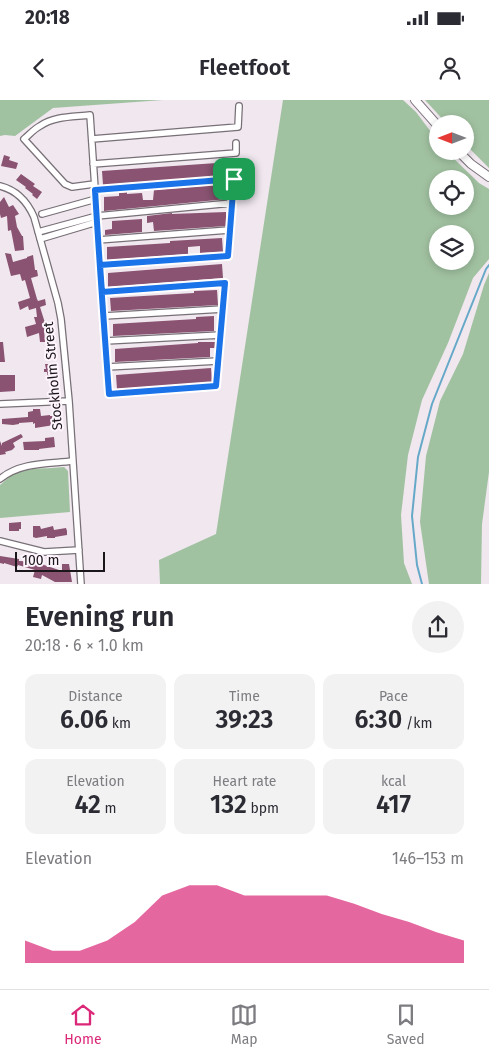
<!DOCTYPE html>
<meta charset="utf-8">
<style>
:root{--surface:#fff;--page:#f2f2f3;--text:#2b2b33;--muted:#7c7c81;--line:#e1e1e2;--accent:#db2777}
body{margin:0;font-family:"Fira Sans",sans-serif;background:var(--page);color:var(--text);height:100vh;display:flex;flex-direction:column;font-size:19px;white-space:nowrap}
*{box-sizing:border-box;margin:0}
p{font-size:16px;color:var(--muted)}
.icon{flex:none;width:28px;height:28px;fill:none;stroke:currentColor;stroke-width:2;stroke-linecap:round;stroke-linejoin:round}
.map{position:relative;height:484px;overflow:hidden}
.details{display:flex;flex-direction:column;background:var(--surface);flex:1}
.details>*{flex:none}
.needle{width:32px;rotate:270deg}
.fabs{position:absolute;left:429px;top:15px;display:grid;gap:10px}
.fabs a{display:grid;place-items:center;width:45px;height:45px;border-radius:50%;background:var(--surface);box-shadow:0 2px 8px #0003;font-size:25px}
.scale{position:absolute;left:15px;bottom:12px;width:90px;box-sizing:border-box;padding-left:5px;border:2px solid #1a1619;border-top:0;font-size:14px;line-height:18px;white-space:nowrap;color:#1a1619;-webkit-text-stroke:4px #fdf4fc;paint-order:stroke}
.pin{position:absolute;display:grid;place-items:center;width:42px;height:42px;color:#fff;margin:-21px;border-radius:10px;box-shadow:0 2px 8px #0006}
.round{display:grid;place-items:center;flex:none;width:52px;height:52px;border-radius:26px;background:var(--page)}
.summary{display:flex;align-items:center;justify-content:space-between;height:85px;padding:0 25px}
h1{font-size:28px;font-weight:600;line-height:38px}
.stats{display:grid;grid-template-columns:repeat(3,1fr);gap:8px;height:85px;padding:5px 25px}
.stats div{display:grid;align-content:center;border-radius:12px;background:var(--page);text-align:center}
.stats b{font-size:25px;font-weight:600}
.stats small{font-size:14px;font-weight:400}
.stats p{font-size:14px}
.chart{height:140px;padding:10px 25px}
.chart p{display:flex;justify-content:space-between}
.chart svg{width:100%;height:90px;margin-top:5px;fill:var(--accent);opacity:.7}
.status{display:flex;justify-content:space-between;align-items:center;height:35px;padding:0 25px;background:var(--surface);direction:ltr}
.status svg{height:14px;fill:currentColor}
header{display:flex;justify-content:space-between;align-items:center;height:65px;padding:0 25px;background:var(--surface);font-size:22px;font-weight:600}
.dock{display:flex;justify-content:space-around;align-items:center;height:70px;border-top:1px solid var(--line);background:var(--surface);font-size:14px;color:var(--muted)}
.dock a{display:grid;justify-items:center;gap:2px}
.dock .selected{color:var(--accent)}
.map>svg:first-child{display:block}
</style>
<div class="status"><b>20:18</b><svg viewBox="0 0 49 12"><path d="M0 12V9h3v3zM5 12V6h3v6zM10 12V3h3v9zM15 12V0h3v12zM26 1h20v11H26zM47 4h2v5h-2z"/></svg></div>
<header><svg class="icon" aria-label="back" viewBox="0 0 24 24"><path d="M15 5l-7 7 7 7"/></svg>Fleetfoot<svg class="icon" aria-label="person" viewBox="0 0 24 24"><circle cx="12" cy="8" r="4"/><path d="M4 21q1-7 8-7t8 7"/></svg></header>
<div class="map">
<svg width="489" height="484" viewBox="0 0 489 484">
<rect width="100%" height="100%" fill="#f0e7ef"/>
<path fill="#a1c2a1" fill-rule="evenodd" d="M0,0H163L53,8L15,36L5,35L0,36Z
M283,0H403L416,12L437,40L438,51H446L479,83L489,89V159L473,178L448,243L422,300L408,355L401,415L404,463L412,484H160L159,460L216,434ZM438,79H465V106H438ZM438,134H465V161H438Z
M425,0H489V68L465,44V24H447Z
M489,173V372L482,424L481,484H429L420,422L426,356L440,301L463,254L484,185Z
M64,367L68,371L70,412L0,418V385C4,382 8,377 12,375C25,367 49,369 64,367Z"/>
<g fill="none" stroke-linecap="round" stroke-linejoin="round">
<path stroke="#65a8c7" stroke-width="2" d="M422,484L417,465L412,416L418,357L432,304L486,169L489,165"/>
</g>
<path fill="#895371" d="M4,55L10,57L9,60L18,63L16,69L1,66Z
M231,62V75L103,85L102,71Z
M21,74L35,84L33,86L42,92L37,99L32,95L33,94L25,88L26,87L16,80Z
M227,84V99L104,111V97L119,96V93L127,92V94L142,93L143,100H153L154,90Z
M4,97L9,107L13,105L19,114L15,116L17,127L22,136H23L24,150L15,151L11,130L8,131L7,116L1,118L0,114V102Z
M226,112V126L154,131L153,122L147,123V116L172,113V114Z
M142,119V132L105,135V130L112,129V121Z
M222,138L223,152L200,153V146L188,147V154L107,160V147L170,143V141Z
M5,153L11,154L13,162L27,158V157L33,155L35,170H37L38,176L31,178L37,199L38,201L45,199L46,205L40,207L45,223L47,222L48,227L44,229L45,242H40L39,233L27,237L25,227L36,224L34,217H37L36,208L29,210L28,206L20,210L18,202L30,198L25,180L22,181L20,174L11,176Z
M222,164L223,178L108,187V173Z
M217,190L218,205L111,211L110,198L194,193V191Z
M214,216V231L113,236V224L196,219V217Z
M0,242H3L5,262H0Z
M198,242H215V248H210V257L115,262V249L170,245L198,243Z
M45,264H51V269H58V274L55,273L56,278H48L47,272H44V269H46Z
M211,268L212,282L117,289L116,275Z
M0,275H15V291L0,292Z
M33,309H40L41,316L50,315V316H53L54,325L35,328V323L33,324V322L19,323V324L13,325L2,324V319L28,317V312L33,311Z
M21,334L23,337L13,343L15,347L12,350L5,352L6,354L0,355V341L2,346V343Z
M54,337L55,347L39,349V350H24L23,342L45,341V338Z
M21,422V429H19V431H9V423Z
M33,426H40L41,429L53,426L54,430L66,428L67,431V435L55,437V438H47V436L36,438L33,437Z
M0,456L19,459V461L41,462L44,463V465L62,471V464H69L72,482H55L42,475L41,479L33,477L35,470L18,465L17,467L4,463V464L0,463Z"/>
<g fill="none" stroke-linecap="round" stroke-linejoin="round">
<defs>
<path id="minor" d="M92,39L238,27L239,6
M93,64L236,53V43
M94,84L72,87L65,84L24,39C29,35 34,29 40,26C54,16 73,17 90,15C96,108 103,201 109,294L216,286L225,183L102,192
M0,86C16,90 27,101 34,117L58,203L61,219L69,301L81,484
M95,90L234,79L228,156L100,165
M42,114L96,99
M38,132L97,116L232,103
M40,139L97,122
M98,140L229,130
M104,216L223,209
M105,241L221,235
M107,267L218,261
M0,304L69,301
M0,379C20,362 48,364 73,361
M0,441L44,452L79,450"/>
<path id="major" d="M415,0L438,26
M458,51L471,64L489,77"/>
</defs>
<use href="#minor" stroke="#787077" stroke-width="8"/>
<use href="#major" stroke="#787077" stroke-width="10"/>
<use href="#minor" stroke="#fff" stroke-width="5.5"/>
<use href="#major" stroke="#fff" stroke-width="8"/>
</g>
<g fill="none" stroke-linecap="round" stroke-linejoin="round">
<defs>
<path id="route" d="M234,79L95,90C99,158 104,226 109,294L216,286L225,183L102,192L100,165L228,156L234,79"/>
</defs>
<use href="#route" stroke="#fff" stroke-width="10"/>
<use href="#route" stroke="#1a73e8" stroke-width="6"/>
</g>
<g text-anchor="middle" dominant-baseline="central" stroke-width="4" stroke-linejoin="round" paint-order="stroke">
<g font-size="14" fill="#1a1619" stroke="#fdf4fc">
<text transform="translate(53 276) rotate(-95)">Stockholm Street</text>
</g>
</g>
</svg>
<div class="fabs">
<a><svg class="needle" viewBox="-14 -14 28 28"><path d="M0-13l5 13h-10z" fill="#e53935"/><path d="M0 13l5-13h-10z" fill="#7c7c81"/></svg></a>
<a><svg class="icon" aria-label="locate" viewBox="0 0 24 24"><circle cx="12" cy="12" r="6"/><path d="M12 2v4M12 18v4M2 12h4M18 12h4"/></svg></a>
<a><svg class="icon" aria-label="layers" viewBox="0 0 24 24"><path d="M12 4l9 5-9 5-9-5zM3 14l9 5 9-5"/></svg></a>
</div>
<div class="scale">100 m</div>
<div class="pin" style="left:234px;top:79px;background:#1e9e55"><svg class="icon" aria-label="arrive" viewBox="0 0 24 24"><path d="M6 21V4h12l-3 4 3 4H6"/></svg></div>
</div>
<section class="details">
<div class="summary"><div><h1>Evening run</h1><p>20:18 · 6 × 1.0 km</p></div><a class="round"><svg class="icon" aria-label="share" viewBox="0 0 24 24"><path d="M12 15V3M7 8l5-5 5 5M5 13v7h14v-7"/></svg></a></div>
<div class="stats">
<div><p>Distance</p><b>6.06<small> km</small></b></div>
<div><p>Time</p><b>39:23</b></div>
<div><p>Pace</p><b>6:30<small> /km</small></b></div>
</div>
<div class="stats">
<div><p>Elevation</p><b>42<small> m</small></b></div>
<div><p>Heart rate</p><b>132<small> bpm</small></b></div>
<div><p>kcal</p><b>417</b></div>
</div>
<div class="chart"><p><span>Elevation</span>146–153 m</p>
<svg viewBox="0 0 160 44" preserveAspectRatio="none"><path d="M0 44V33L10 38L20 38L30 33L40 24L50 11L60 6L70 6L80 11L90 11L100 11L110 11L120 15L130 20L140 24L150 29L160 33V44z"/></svg>
</div>
</section>
<nav class="dock">
<a class="selected"><svg class="icon" aria-label="home" viewBox="0 0 24 24"><path d="M3 11l9-7 9 7M6 9v11h12V9"/></svg>Home</a>
<a><svg class="icon" aria-label="map" viewBox="0 0 24 24"><path d="M3 6l6-2 6 2 6-2v14l-6 2-6-2-6 2zM9 4v14M15 6v14"/></svg>Map</a>
<a><svg class="icon" aria-label="saved" viewBox="0 0 24 24"><path d="M7 4h10v16l-5-4-5 4z"/></svg>Saved</a>
</nav>
